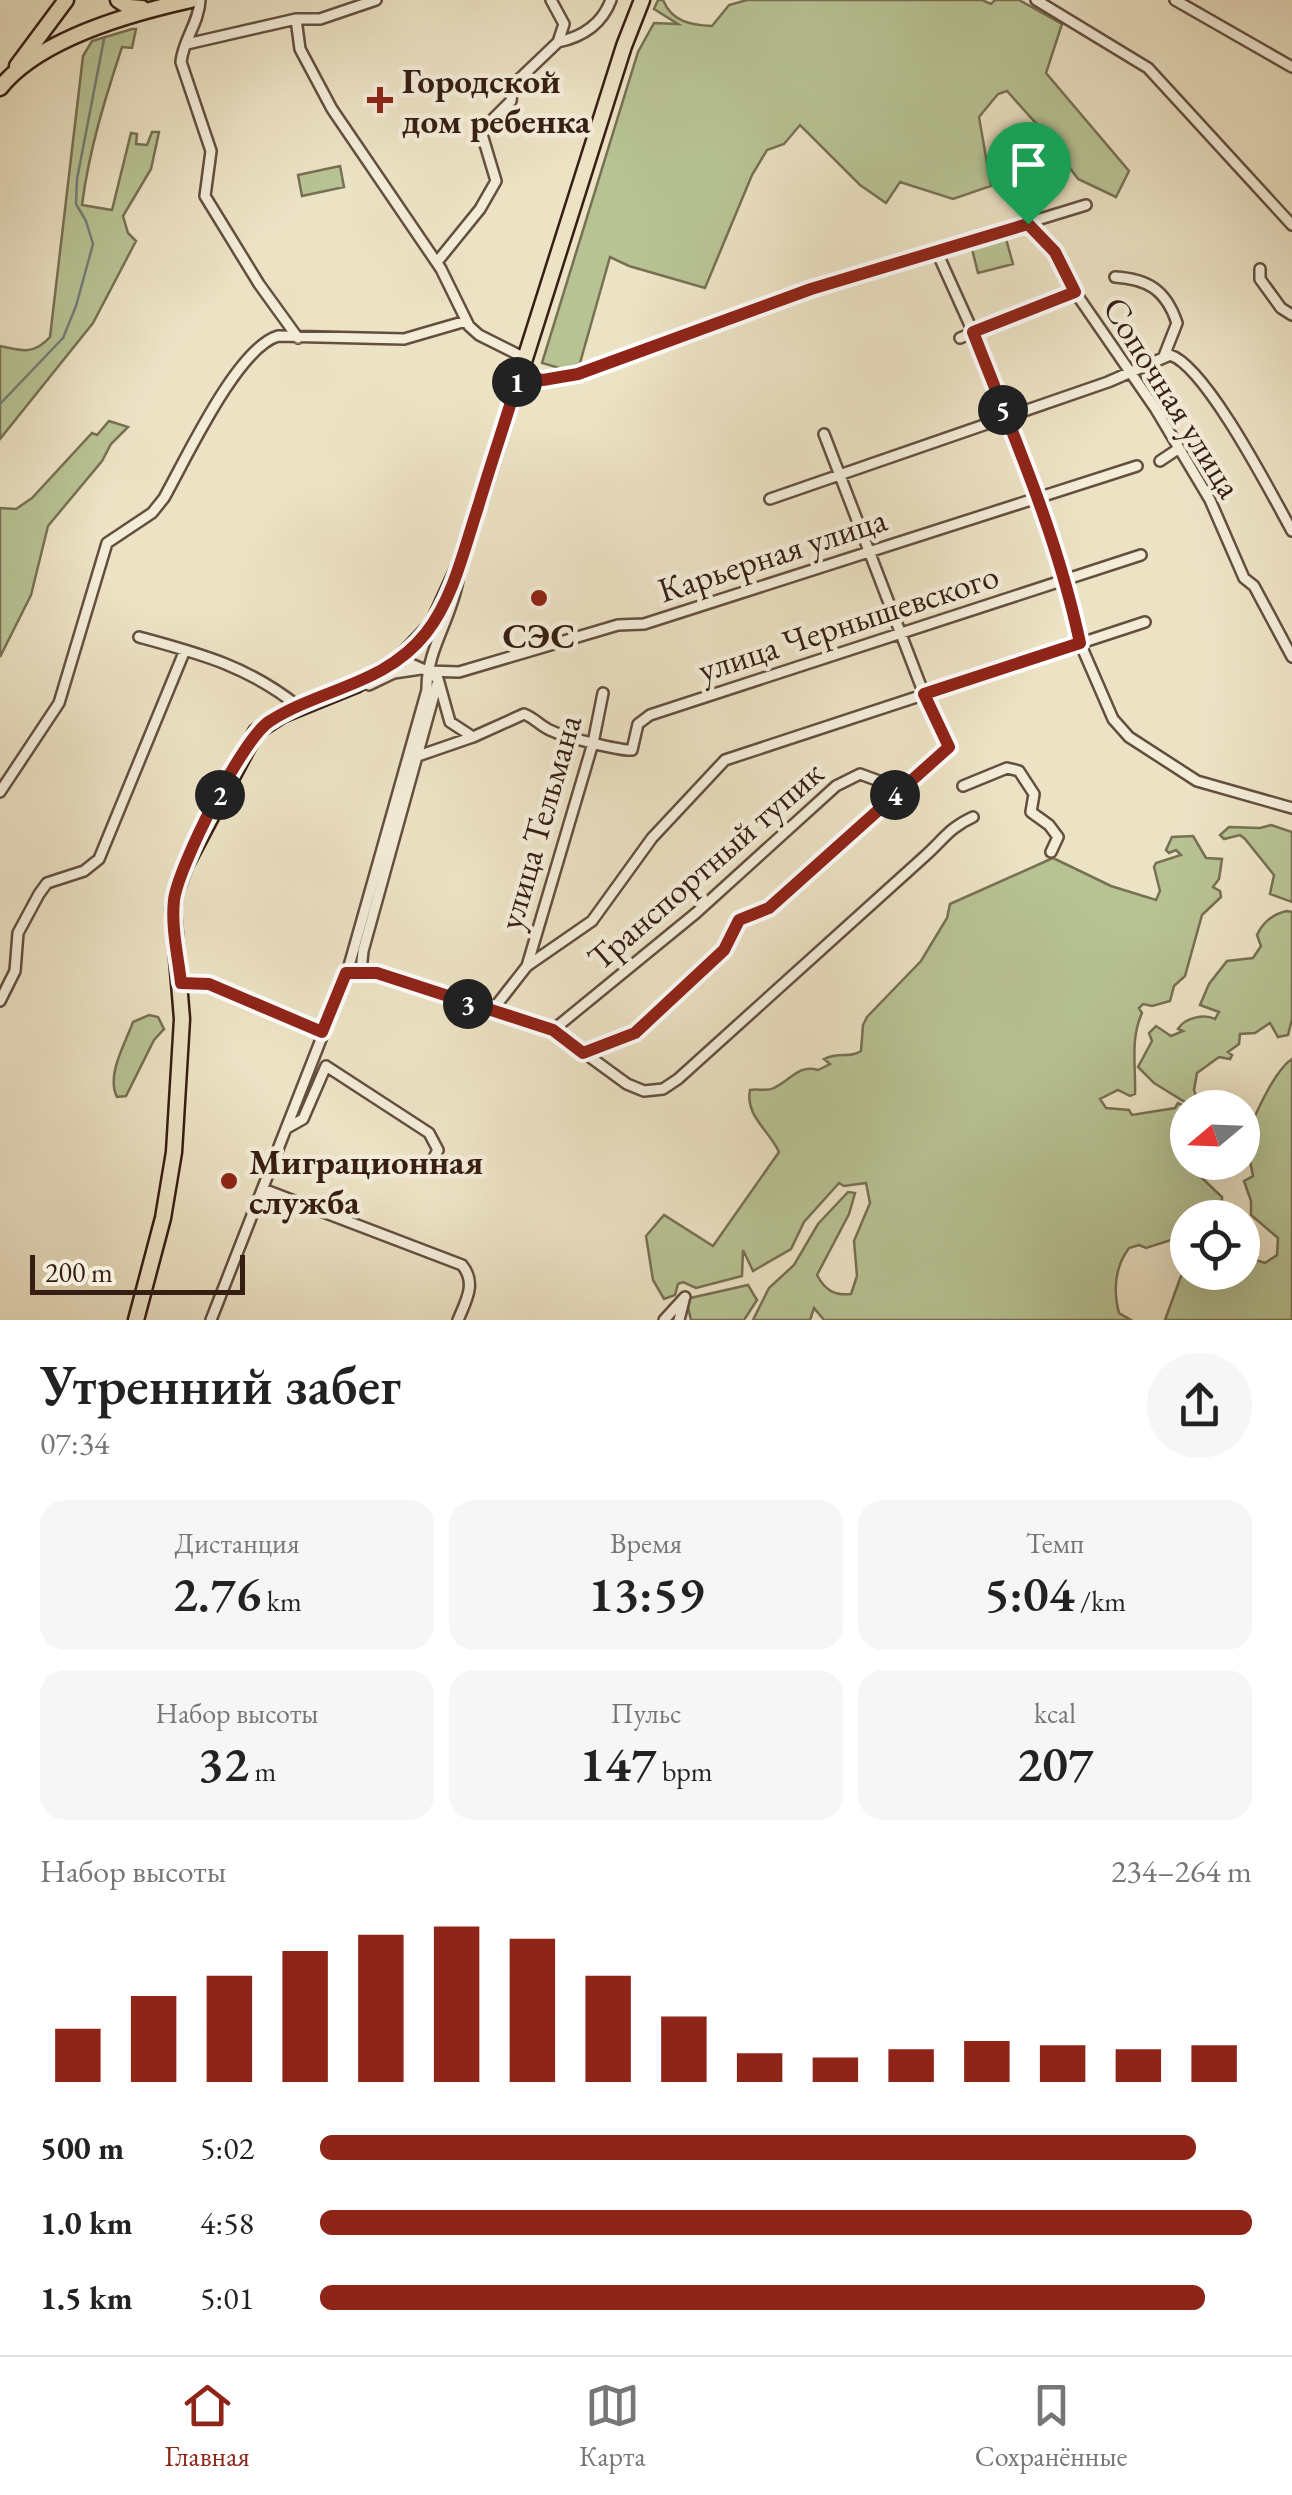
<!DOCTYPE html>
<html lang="ru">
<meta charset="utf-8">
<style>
:root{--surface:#fff;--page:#f6f6f6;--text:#222;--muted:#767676;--line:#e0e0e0;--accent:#8f2418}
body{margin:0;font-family:"EB Garamond",serif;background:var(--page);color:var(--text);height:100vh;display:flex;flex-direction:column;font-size:38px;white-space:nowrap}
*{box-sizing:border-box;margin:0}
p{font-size:32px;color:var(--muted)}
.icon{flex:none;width:55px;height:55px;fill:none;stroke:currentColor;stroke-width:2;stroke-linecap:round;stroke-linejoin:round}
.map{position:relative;height:1320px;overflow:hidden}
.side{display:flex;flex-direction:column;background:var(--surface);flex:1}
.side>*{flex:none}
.needle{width:65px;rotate:251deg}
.controls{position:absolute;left:1170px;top:1090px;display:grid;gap:20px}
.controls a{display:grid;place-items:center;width:90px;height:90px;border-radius:50%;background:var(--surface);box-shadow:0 10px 40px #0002;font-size:50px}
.scale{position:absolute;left:30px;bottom:25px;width:215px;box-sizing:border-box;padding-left:10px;border:5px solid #361e13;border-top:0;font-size:28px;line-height:35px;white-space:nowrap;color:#361e13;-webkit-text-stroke:8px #f3ecd9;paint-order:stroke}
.pin{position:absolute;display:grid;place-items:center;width:85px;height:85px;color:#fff;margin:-102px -42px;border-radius:50% 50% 50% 0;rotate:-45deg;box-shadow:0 0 10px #0007}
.pin .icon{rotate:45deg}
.km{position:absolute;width:50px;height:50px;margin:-25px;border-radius:50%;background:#222;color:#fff;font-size:28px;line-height:50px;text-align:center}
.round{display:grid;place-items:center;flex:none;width:105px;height:105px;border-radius:52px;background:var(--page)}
.summary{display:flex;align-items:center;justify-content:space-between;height:170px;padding:0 40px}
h1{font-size:55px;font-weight:600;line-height:75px}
.figures{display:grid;grid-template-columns:repeat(3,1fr);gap:15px;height:170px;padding:10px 40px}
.figures div{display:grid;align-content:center;border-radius:25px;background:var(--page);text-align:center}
.figures b{font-size:50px;font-weight:600}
.figures small{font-size:28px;font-weight:400}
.figures p{font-size:28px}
.chart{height:280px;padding:20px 40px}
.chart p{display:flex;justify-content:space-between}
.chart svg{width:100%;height:180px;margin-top:10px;stroke:var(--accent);stroke-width:6}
ul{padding:0 40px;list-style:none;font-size:32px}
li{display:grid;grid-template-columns:160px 120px 1fr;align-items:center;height:75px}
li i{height:25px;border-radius:12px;background:var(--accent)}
.dock{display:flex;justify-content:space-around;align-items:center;height:140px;border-top:2px solid var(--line);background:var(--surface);font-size:28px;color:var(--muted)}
.dock a{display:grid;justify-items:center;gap:5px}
.dock .on{color:var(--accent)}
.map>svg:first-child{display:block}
</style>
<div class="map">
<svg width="1292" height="1320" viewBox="0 0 1292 1320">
<rect width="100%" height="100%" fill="#ece2c4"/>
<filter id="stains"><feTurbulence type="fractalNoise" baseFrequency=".002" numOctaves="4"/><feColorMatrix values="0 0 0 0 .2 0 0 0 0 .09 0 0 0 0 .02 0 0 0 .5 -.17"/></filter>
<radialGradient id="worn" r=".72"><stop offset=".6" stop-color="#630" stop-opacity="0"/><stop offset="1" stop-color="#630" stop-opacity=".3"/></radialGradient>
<path fill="#b8c394" stroke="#777054" stroke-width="2.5" d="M658,0H663C672,22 691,25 712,26L729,5L747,0H982L991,4L995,0H1019L1062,24L1046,73L1129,171L1116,197L1078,179L1042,130L1007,91L998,94L979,117L991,186L953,199L900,182L886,203L860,185L800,125L784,144L767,150L752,175L705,288L629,266L610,257L580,363L566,370L542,363L638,52L654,23L678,24L654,9Z
M132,29H136L132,48L122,47C105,99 89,150 82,205L112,210L131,133L137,134L136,144L147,145L152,132H159L151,169L123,216L128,233L136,241L93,323L0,439V346C21,351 34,355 50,337L83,56L92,41Z
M340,166L344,187L302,196L298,175Z
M1006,239L1013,264L978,273L972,249Z
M109,421L128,427L111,444L102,461L48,526L31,595L0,657V508L16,509L32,498L92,433L97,435Z
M1271,825L1292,832V902L1270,894L1274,875L1245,839L1240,835L1224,839L1220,835L1229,827L1260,828Z
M1193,836L1206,858L1222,859L1219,879L1213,887L1220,891L1221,897L1202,915L1185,976L1174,986L1170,1001L1152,1006L1143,1004L1139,1008L1142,1013C1130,1039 1136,1067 1135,1094L1130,1096L1118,1090L1100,1099L1106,1108L1129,1110L1132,1115L1175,1108L1178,1103L1185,1106L1188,1162L1206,1163L1202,1178L1222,1197V1217L1188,1218L1187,1235L1146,1248L1139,1245L1129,1248C1115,1267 1113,1290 1119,1313L1131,1320H824L814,1308L810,1320H753L769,1288L794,1265L818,1224L848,1192L855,1193L849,1214L817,1275C825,1290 834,1296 851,1294L857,1276L854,1241L870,1203L866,1183L844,1186L839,1183L804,1222L791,1249L753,1271L743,1250L742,1276L696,1288L683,1282L678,1284L675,1295L664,1299L653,1280L646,1236L664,1215L713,1246L779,1152C769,1130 745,1116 750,1090C759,1088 766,1092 774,1088C791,1080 799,1064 818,1070L830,1064L824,1059C840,1051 849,1059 861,1051L863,1025L867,1017L921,961L947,918L950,904L1053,858L1111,886L1156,900L1160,891L1154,867L1156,863L1181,855L1176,850L1169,853L1166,850L1172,837Z
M1287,911L1292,912V1019L1288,1035L1278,1037L1270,1023L1255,1033L1240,1034L1239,1044L1228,1052L1232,1055L1230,1059L1219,1057L1197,1073L1194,1090L1200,1107H1193L1154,1083L1138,1067L1152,1041L1149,1033L1156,1026L1171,1036L1183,1031L1178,1029C1185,1017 1205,1014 1215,1019L1219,1012L1200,1005L1209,984L1227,961L1253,958L1261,946L1257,935C1263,922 1273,914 1287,911Z
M149,1015L158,1017L164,1029L154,1040L126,1096L117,1097C106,1075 125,1044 133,1022Z
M1292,1059V1320H1165L1181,1276L1186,1272L1207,1280L1212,1273L1242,1272L1243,1256L1265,1263L1277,1255L1278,1238L1251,1215V1201L1244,1181L1253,1176C1251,1165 1248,1154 1248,1143C1248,1123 1276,1069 1292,1059Z
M748,1285L757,1300L744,1320H691L686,1299Z"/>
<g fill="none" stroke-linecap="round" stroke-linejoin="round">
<path stroke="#737d78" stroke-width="2.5" d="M0,404L63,338L76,306L93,244L86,221L76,204L77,179L104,39"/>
<defs>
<path id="street" d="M200,0C199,23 183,40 181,62L211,151L205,196L259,284L298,338
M1036,0L1148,68L1292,225
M1175,0L1292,67
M296,19L300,49L332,109L441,269L469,326L479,335L525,358
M558,42C582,37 602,24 611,0
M187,44L296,19H320L376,0
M1028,223L1055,252L1075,292L1155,408L1210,500L1244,578L1254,586L1292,657
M936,250L973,332L1039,497L1066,580L1080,643L1113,719L1129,737L1197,781L1292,808
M437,262L480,209L496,181L481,131L511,101L513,85L558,42L564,24L551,0
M1260,269V279L1281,308L1292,315
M1115,277C1148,279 1166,290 1177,323L1164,356
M960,338L1075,292
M519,376L543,380L578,374L811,289L1086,205
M1160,461L1178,449
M770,499L1108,382L1170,355C1206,366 1272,495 1292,531
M139,637C201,654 248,666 299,707
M400,659L427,671L459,672L618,625L644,624L1137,466
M427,671L438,679L450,722L473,737L524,714C535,718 541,727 552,731C565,737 620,751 632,750L638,724L650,715L1141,555
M369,685L394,673L421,669
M418,756L473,737
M963,786L1007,768L1019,771L1034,794L1031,812L1049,825L1058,837L1051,852
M0,792L59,703L107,543L152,513L164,498C186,459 237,348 278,336L404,339L466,321
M527,966L593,743L603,693
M361,971L363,951L437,684
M347,973H377L553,1030L627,1084L644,1091L663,1089L678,1079L925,856C944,839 949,828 973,817
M181,983H209L321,1032
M0,1001L15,971L18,933L39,894L47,883L84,871L99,859L185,650
M491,1012L527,966L592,921L652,838L725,760L1145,622
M553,1030L696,913L836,786L860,774L901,789
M583,1053L635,1033L724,950L739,920L769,907L949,747L924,694L824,434
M287,1128L303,1119L326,1066L429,1133L438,1150L431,1163
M263,1189L462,1265C477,1283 466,1301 458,1320
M211,1320L347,973L427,690C426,651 452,618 458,580
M664,1320L685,1297
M679,1320L684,1300"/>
<path id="primary" d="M118,0L129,7L142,8
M17,66L66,0
M0,88C39,39 132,13 191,0
M136,1320L163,1218L174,1152L182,1019L173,910L175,894L185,866L256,732L282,715L356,685L400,659L433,624L459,567L624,46L642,0"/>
</defs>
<use href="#street" stroke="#644f3f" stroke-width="14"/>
<use href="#primary" stroke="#361e13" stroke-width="19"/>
<use href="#street" stroke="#f3ecd9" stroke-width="9"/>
<use href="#primary" stroke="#ece2c4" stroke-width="14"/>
</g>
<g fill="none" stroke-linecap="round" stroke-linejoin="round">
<defs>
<path id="route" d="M1028,224L1055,252L1075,292L973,332C1013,435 1057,534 1080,643L924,694L949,747L769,908L739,920L724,950L635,1033L583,1053L553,1030L377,973H346L322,1032L209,984L181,983C178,956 171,927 174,900C178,867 243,737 270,721C322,688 385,685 426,633C454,597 464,549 478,507C491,463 506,420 519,376L543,380L578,374L811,289Z"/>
</defs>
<use href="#route" stroke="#fff" stroke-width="20"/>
<use href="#route" stroke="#8f2418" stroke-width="12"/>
</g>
<g fill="#8f2418" stroke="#f3ecd9" stroke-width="4">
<path d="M375 85h10v10h10v10h-10v10h-10v-10h-10v-10h10z"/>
<circle cx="539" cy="598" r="10"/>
<circle cx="229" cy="1181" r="10"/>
</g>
<g text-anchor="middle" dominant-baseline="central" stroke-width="9" stroke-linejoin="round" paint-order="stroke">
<g font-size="35" font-weight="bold" fill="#361e13" stroke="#f3ecd9" text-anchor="start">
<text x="402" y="80">Городской<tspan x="402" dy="40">дом ребенка</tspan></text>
<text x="539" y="635" text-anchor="middle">СЭС</text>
<text x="249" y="1161">Миграционная<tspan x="249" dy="40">служба</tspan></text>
</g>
<g font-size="35" fill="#361e13" stroke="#f3ecd9">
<text transform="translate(1173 397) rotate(58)">Сопочная улица</text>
<text transform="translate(772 554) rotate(-18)">Карьерная улица</text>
<text transform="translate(848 622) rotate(-18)">улица Чернышевского</text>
<text transform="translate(539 822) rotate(-74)">улица Тельмана</text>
<text transform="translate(705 865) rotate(-41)">Транспортный тупик</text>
</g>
</g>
<rect width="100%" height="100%" filter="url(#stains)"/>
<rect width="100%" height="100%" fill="url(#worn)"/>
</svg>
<div class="controls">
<a><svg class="needle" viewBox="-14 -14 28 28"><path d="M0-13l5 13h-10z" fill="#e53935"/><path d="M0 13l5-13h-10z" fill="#767676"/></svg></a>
<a><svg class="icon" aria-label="locate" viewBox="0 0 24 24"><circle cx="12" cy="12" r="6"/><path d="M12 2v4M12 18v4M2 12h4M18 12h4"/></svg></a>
</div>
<div class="scale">200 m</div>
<div class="pin" style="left:1028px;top:224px;background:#1e9e55"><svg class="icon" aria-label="arrive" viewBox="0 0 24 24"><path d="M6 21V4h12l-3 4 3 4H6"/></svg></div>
<b class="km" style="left:517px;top:382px">1</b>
<b class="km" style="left:220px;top:795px">2</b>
<b class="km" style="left:468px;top:1004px">3</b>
<b class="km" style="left:895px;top:795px">4</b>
<b class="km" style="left:1003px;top:410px">5</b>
</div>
<section class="side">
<div class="summary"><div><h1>Утренний забег</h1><p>07:34</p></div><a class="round"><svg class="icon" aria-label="share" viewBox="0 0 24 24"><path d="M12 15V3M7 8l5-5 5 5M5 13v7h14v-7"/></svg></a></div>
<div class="figures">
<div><p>Дистанция</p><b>2.76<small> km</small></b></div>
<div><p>Время</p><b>13:59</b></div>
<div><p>Темп</p><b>5:04<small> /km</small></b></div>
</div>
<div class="figures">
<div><p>Набор высоты</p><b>32<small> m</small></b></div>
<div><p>Пульс</p><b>147<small> bpm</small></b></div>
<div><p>kcal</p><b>207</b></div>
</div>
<div class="chart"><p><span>Набор высоты</span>234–264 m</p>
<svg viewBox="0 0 160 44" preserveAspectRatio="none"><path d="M5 44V31M15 44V23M25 44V18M35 44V12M45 44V8M55 44V6M65 44V9M75 44V18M85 44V28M95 44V37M105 44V38M115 44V36M125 44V34M135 44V35M145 44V36M155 44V35"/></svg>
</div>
<ul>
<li><b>500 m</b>5:02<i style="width:94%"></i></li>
<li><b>1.0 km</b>4:58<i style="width:100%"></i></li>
<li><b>1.5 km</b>5:01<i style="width:95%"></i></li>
</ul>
</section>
<nav class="dock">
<a class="on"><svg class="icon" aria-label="home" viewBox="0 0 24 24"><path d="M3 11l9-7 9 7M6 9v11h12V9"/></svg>Главная</a>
<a><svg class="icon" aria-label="map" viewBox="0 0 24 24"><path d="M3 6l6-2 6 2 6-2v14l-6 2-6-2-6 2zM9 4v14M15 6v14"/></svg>Карта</a>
<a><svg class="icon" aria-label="saved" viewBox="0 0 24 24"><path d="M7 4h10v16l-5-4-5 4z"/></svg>Сохранённые</a>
</nav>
